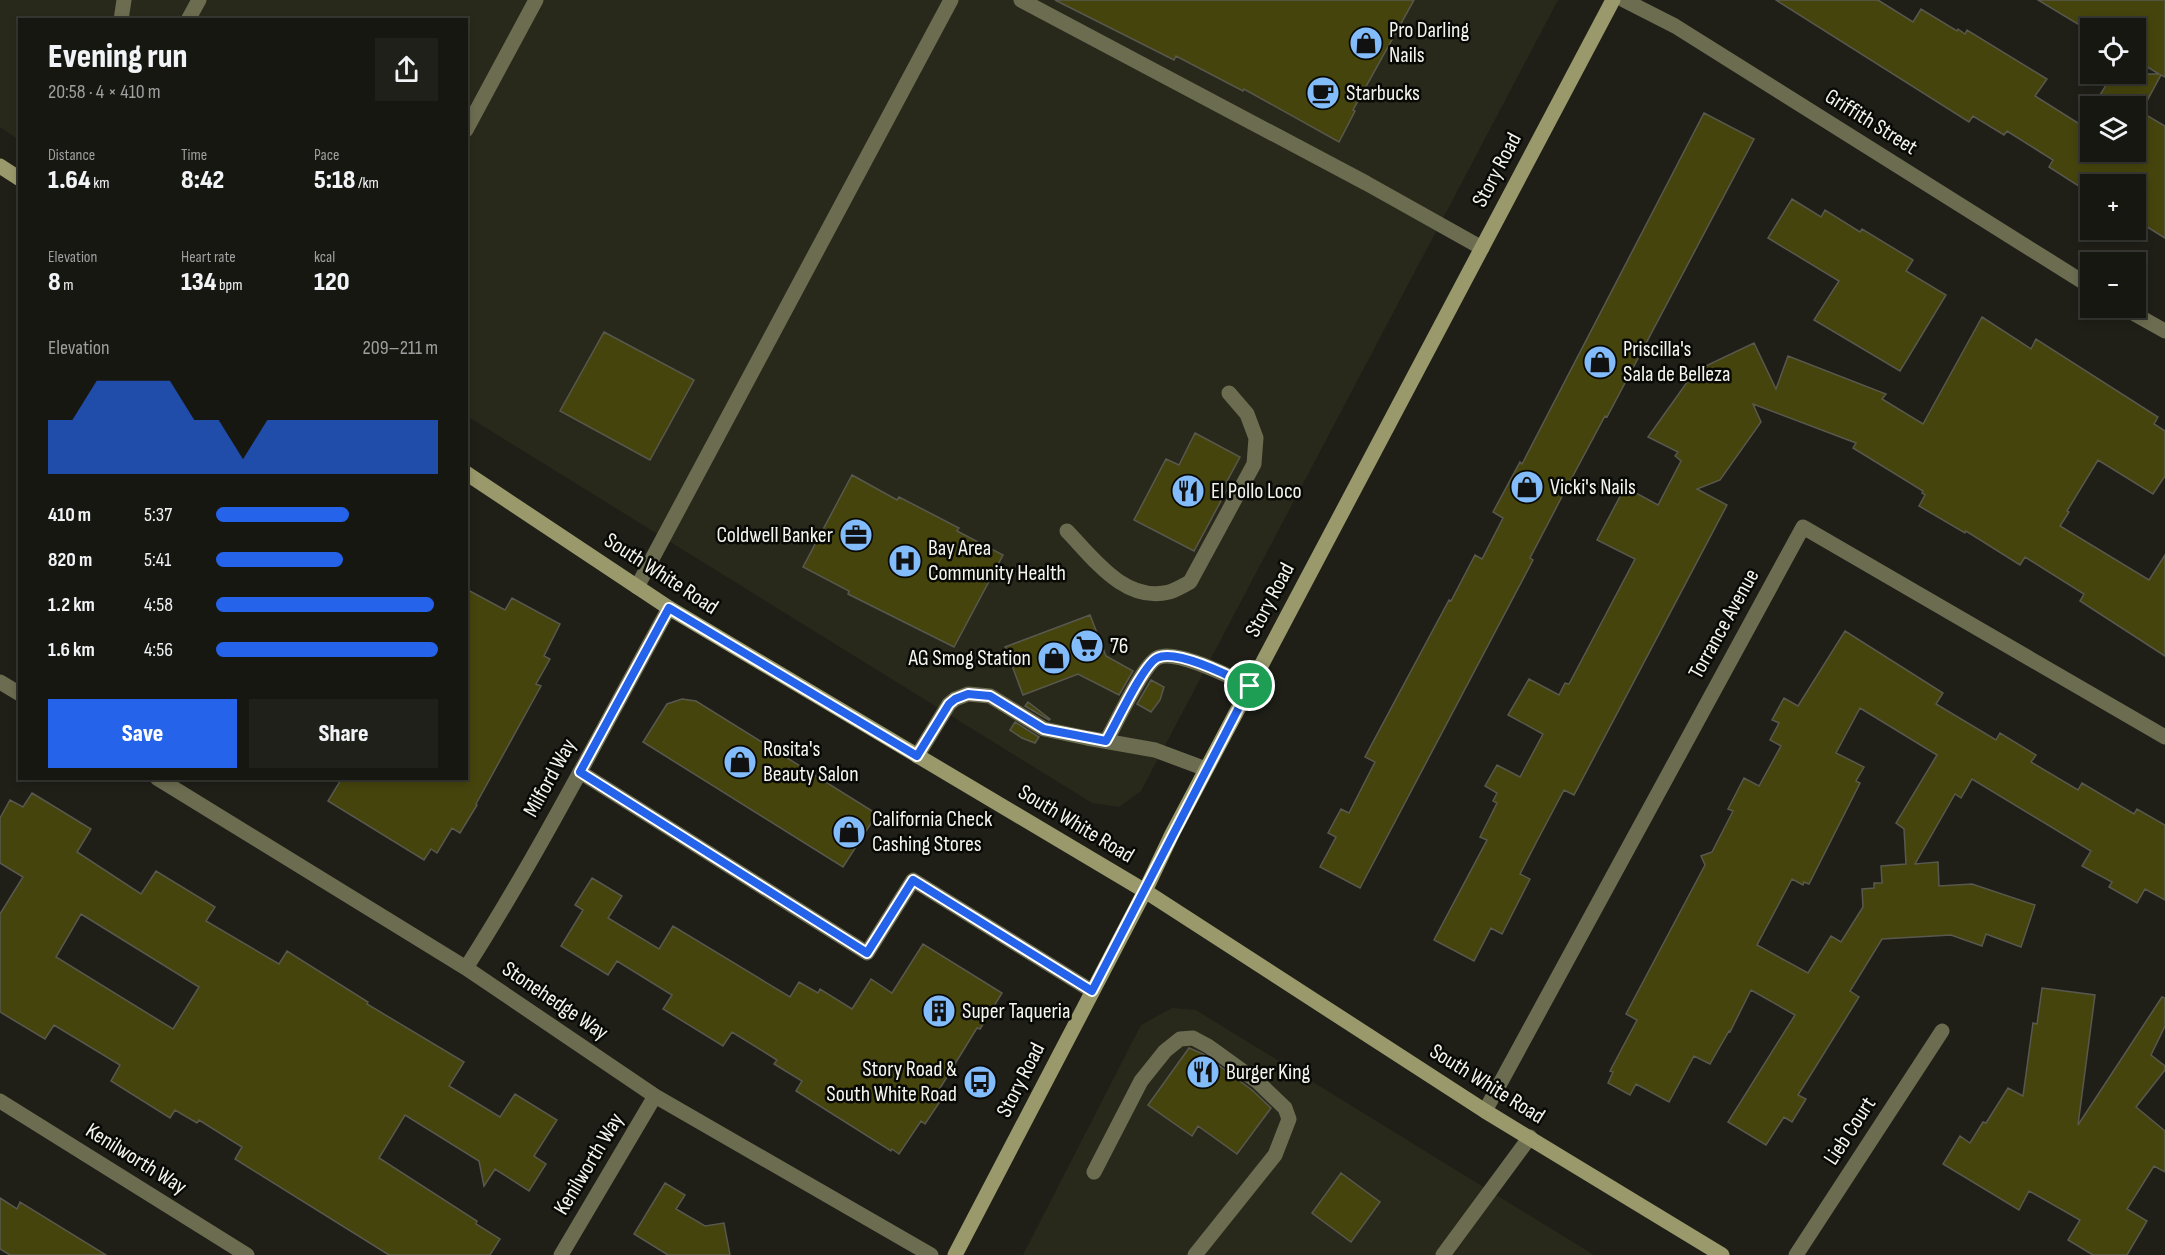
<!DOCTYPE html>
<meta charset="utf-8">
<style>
:root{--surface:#171712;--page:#20201b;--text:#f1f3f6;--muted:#9e9f9f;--line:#363632;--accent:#2563eb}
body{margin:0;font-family:"Sofia Sans Condensed",sans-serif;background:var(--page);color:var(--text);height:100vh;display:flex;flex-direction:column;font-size:22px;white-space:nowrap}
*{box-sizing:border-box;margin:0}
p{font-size:20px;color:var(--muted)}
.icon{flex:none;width:33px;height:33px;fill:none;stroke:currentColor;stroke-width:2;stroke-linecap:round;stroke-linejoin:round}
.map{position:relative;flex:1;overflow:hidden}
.sheet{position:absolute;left:18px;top:18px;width:450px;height:762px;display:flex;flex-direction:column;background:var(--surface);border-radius:0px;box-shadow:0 3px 9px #0003,0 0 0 2px var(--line)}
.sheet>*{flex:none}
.fabs{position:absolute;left:2080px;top:18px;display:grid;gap:12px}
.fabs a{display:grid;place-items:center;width:66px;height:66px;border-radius:0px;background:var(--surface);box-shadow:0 3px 9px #0003,0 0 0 2px var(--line);font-size:30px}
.pin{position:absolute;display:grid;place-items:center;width:51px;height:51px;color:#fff;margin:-26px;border:3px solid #fff;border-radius:50%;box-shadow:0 2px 6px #0007}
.round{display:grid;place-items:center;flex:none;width:63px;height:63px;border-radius:0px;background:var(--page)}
.headline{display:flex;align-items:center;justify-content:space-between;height:102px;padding:0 30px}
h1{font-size:33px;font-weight:800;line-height:45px}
.figures{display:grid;grid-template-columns:repeat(3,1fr);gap:9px;height:102px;padding:6px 30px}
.figures div{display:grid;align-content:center}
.figures b{font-size:26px;font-weight:800}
.figures small{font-size:16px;font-weight:400}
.figures p{font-size:16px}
.chart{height:168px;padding:12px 30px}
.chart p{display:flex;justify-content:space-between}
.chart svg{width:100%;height:108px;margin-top:6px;fill:var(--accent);opacity:.7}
.button{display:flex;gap:12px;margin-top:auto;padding:12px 30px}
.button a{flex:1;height:69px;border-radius:0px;background:var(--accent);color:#fff;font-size:24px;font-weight:800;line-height:69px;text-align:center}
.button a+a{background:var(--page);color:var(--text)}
ul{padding:0 30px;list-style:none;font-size:20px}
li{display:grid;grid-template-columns:96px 72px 1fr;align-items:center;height:45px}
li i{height:15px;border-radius:8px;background:var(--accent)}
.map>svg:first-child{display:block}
</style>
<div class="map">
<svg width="2165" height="1255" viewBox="0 0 2165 1255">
<rect width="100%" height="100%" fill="#1f1f18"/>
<path fill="#29291b" d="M0,0H1558L1141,791L1119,807L1092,803L467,416L466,20H20L19,140L0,127Z
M1172,1008L1196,1010L1594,1255H1023L1141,1025Z"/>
<path fill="#45440d" stroke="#58584f" stroke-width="1.5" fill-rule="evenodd" d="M1055,0H1414L1353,110L1355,111L1339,142L1244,89L1243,91L1176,56L1174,60Z
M1776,0H1878L1913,22L1921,9L1957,31L1958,29L1965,34L1967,30L2047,79L2035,96L2081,125L2091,110V152H2136V106H2093L2113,74H2159L2136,60V28H2091V32L2038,0H2165V77L2161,75L2141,112L2165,126V238L2136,220V184H2091V194L2049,167L2053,160L2007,131L2004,135L1973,116L1969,122Z
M1704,113L1754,139L1607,417L1605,416L1567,487L1530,558L1533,560L1360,888L1320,867L1336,837L1328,833L1341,809L1349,813L1375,762L1365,757L1449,600L1451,601L1475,555L1482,559L1503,518L1493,512L1520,462L1522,464Z
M1792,199L1821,217L1825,210L1860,232L1862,229L1913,260L1906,271L1946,295L1900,371L1814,320L1839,281L1768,238Z
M1982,317L2031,349L2036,339L2158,417L2154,424L2165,431V476L2153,494L2098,460L2067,511L2069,512L2060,526L2149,580L2165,555V656L2080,601L2084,594L2025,557L2020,565L1966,531L1965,533L1919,506L1925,495L1922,493L1923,491L1853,448L1856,443L1753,404L1761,422L1720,480L1697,489L1727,505L1574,795L1564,790L1537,841L1520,874L1530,879L1502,934L1491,928L1474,961L1434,940L1487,840L1480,837L1497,803L1493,801L1497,793L1485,786L1497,765L1520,777L1543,734L1508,715L1529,679L1559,695L1565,683L1569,684L1635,559L1597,540L1625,487L1658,505L1681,461L1675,456L1678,452L1648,437L1695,371L1754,343L1776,389L1788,356L1886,394L1882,399L1923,424Z
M604,332L694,380L650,460L560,411Z
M1195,433L1240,457L1226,483L1229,486L1194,551L1134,520L1166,459L1179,465Z
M852,475L897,500L899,497L959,528L957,531L1003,555L954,647L848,594L849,591L803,567Z
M466,589L505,610L512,598L560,624L544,656L550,659L536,684L541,686L476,804L477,805L460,833L452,828L437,853L431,849L424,860L328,801L342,778H466Z
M1090,615L1106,656L1133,671L1119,695L1078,674L1023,695L1005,647Z
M1845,631L1943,693L1936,704L1996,740L2000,733L2036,755L2031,762L2078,790L2082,783L2134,814L2137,809L2165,825V900L2145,889L2137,903L2109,887L2112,882L2082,866L2091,851L1972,779L1961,798L1955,794L1915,864L1938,862L1939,886L1972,884L2035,905L2021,947L1986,934L1982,946L1951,935L1882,939L1850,991L1859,997L1798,1095L1806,1099L1792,1122L1784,1117L1766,1145L1728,1122L1795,1015L1751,990L1730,1032L1729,1031L1710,1064L1694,1056L1669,1102L1636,1084L1630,1095L1608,1083L1613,1072L1610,1071L1637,1020L1626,1014L1705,865L1701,856L1712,852L1733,811L1728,809L1744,778L1759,786L1781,746L1770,740L1779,723L1772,720L1784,698L1798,706ZM1860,708L1937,755L1896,823L1904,829L1906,864L1881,866L1882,883H1874V888L1862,889L1863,907L1841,942L1831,936L1808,973L1757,945L1792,879L1803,885L1804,882L1809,884L1860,783L1856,781L1864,767L1836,753Z
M1151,680L1164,687L1160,700L1151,712L1137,704Z
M682,699L696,701L877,814L843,867L643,742L667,704Z
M1028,702L1050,719L1049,720L1025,706Z
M1015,722L1039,737L1035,743L1022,738L1010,730Z
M32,793L91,829L77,852L141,894L156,871L215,907L206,921L279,964L287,951L368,1002L367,1004L464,1062L449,1086L500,1117L515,1094L557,1120L534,1156L546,1164L529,1191L495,1169L484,1186L479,1161L405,1115L379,1158L477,1221L476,1224L500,1239L490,1255H389L235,1159L242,1147L199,1120L197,1123L175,1110L170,1118L111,1081L120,1065L54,1025L45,1039L0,1012V914L23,877L0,863V818L10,800L23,807ZM81,914L199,987L173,1029L56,957Z
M592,878L622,896L608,918L659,949L673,926L790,997L799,982L818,993L820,989L852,1009L871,979L892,993L923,944L1002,993L980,1029L977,1028L937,1093L943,1097L925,1124L921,1121L899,1154L892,1149L891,1151L796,1091L802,1081L774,1064L777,1060L732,1032L723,1046L663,1009L672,995L617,961L608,975L561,946L583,910L575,905Z
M2042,988L2095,995L2078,1125L2162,997L2165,998V1026L2151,1055L2165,1066V1070L2136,1107L2165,1131V1172L2154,1166L2127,1209L2147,1221L2127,1255H2093L2068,1240L2080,1220L2029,1191L2019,1210L1943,1164L1960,1136L1970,1143L1983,1122L1986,1123L2008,1088L2023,1096L2033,1023L2037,1024Z
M1189,1048L1203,1054L1252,1090L1271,1108L1237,1154L1198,1126L1192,1136L1148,1105Z
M1341,1173L1380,1202L1351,1242L1312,1213Z
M665,1183L685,1195L676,1209L705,1226L724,1223L730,1255H668L634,1234Z
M0,1198L17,1209L20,1202L106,1255H10L0,1249Z"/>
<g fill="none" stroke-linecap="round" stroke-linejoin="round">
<path stroke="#6c6c51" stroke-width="15" d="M1021,0L1366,183L1482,248
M121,20L124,0
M188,20L199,0
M466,130L536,0
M1067,531C1094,559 1125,603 1169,592C1176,590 1184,585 1190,582L1254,464L1256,438L1247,414L1229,393
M637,587L951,0
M1106,741C1116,724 1143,665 1157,658C1176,648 1232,678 1250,686
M917,756L949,704L955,699L968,694L990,696L1044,729L1087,738L1155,750L1206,769
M580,772L867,953L913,880L1092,991
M1094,1172L1141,1081L1165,1051L1180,1039L1193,1038L1208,1046L1258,1082L1285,1108L1289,1119L1275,1155L1195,1255
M1443,1255L1530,1137"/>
<path stroke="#6c6c51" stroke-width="15" d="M1624,0L1675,26L2091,287
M2124,308L2165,331
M0,682L20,694
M157,778L466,968L655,1096L931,1255
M466,968C540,852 603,728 669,608
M0,1101L247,1255
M1485,1111L1803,527L2165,737
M561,1255L655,1096
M1796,1255L1942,1031"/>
<path stroke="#99996c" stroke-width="15" d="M0,166L20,179
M466,473L669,608L1145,891L1485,1111L1722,1255
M955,1255L1145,891L1172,834L1613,0"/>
</g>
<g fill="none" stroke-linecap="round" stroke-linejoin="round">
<defs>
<path id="route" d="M669,608L917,756L949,704L955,699L968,694L990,696L1044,729L1106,741C1116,724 1143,665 1157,658C1176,648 1232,677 1250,686L1092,991L913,880L867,953L580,772Z"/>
</defs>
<use href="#route" stroke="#fff" stroke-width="12"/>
<use href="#route" stroke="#2563eb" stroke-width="8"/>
</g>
<defs>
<symbol id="shop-disc" viewBox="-11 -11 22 22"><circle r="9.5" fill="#83bcfb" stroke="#090906"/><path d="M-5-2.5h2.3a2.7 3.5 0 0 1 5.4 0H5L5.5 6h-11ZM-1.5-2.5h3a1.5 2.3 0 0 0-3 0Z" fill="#111"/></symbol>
<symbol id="cafe-disc" viewBox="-11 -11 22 22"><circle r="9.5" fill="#83bcfb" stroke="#090906"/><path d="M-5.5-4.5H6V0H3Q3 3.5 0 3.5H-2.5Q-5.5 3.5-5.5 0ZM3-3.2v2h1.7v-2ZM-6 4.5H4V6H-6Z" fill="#111"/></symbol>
<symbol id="restaurant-disc" viewBox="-11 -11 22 22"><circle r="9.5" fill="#83bcfb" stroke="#090906"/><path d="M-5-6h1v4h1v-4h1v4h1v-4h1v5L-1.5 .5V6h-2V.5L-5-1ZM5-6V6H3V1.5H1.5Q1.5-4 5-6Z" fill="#111"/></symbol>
<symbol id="office-disc" viewBox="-11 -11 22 22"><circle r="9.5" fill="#83bcfb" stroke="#090906"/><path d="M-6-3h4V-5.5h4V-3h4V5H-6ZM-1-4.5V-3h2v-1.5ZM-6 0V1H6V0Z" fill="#111"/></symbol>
<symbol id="hospital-disc" viewBox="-11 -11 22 22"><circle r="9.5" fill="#83bcfb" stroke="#090906"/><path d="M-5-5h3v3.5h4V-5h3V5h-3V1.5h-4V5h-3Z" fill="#111"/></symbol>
<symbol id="supermarket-disc" viewBox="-11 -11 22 22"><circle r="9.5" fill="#83bcfb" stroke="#090906"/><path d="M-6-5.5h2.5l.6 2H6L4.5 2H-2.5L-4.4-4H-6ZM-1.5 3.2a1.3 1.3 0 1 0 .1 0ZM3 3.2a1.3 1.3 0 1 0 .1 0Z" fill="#111"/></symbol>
<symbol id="building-disc" viewBox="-11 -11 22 22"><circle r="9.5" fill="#83bcfb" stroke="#090906"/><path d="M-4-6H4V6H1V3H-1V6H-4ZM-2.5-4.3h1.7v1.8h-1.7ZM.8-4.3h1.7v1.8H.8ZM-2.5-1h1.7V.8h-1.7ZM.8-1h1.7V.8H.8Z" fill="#111"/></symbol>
<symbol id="bus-disc" viewBox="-11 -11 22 22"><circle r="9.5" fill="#83bcfb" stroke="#090906"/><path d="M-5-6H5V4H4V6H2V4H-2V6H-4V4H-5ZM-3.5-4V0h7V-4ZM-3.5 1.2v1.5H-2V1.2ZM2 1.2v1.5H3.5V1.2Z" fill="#111"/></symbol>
</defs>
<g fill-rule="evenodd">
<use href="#shop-disc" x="1347" y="24" width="38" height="38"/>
<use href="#cafe-disc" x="1304" y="74" width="38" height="38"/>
<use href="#shop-disc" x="1581" y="343" width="38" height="38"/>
<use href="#shop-disc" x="1508" y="468" width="38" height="38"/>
<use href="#restaurant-disc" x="1169" y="472" width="38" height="38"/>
<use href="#office-disc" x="837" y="516" width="38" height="38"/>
<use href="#hospital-disc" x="886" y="542" width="38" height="38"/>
<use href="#supermarket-disc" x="1068" y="627" width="38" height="38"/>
<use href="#shop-disc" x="1035" y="639" width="38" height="38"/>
<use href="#shop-disc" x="721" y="743" width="38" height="38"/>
<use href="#shop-disc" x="830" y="813" width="38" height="38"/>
<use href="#building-disc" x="920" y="992" width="38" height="38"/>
<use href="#restaurant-disc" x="1184" y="1053" width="38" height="38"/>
<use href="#bus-disc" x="961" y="1063" width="38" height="38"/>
</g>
<g text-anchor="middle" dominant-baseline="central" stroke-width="5" stroke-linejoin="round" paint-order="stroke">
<g font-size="22" fill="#f5f5f0" stroke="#090906" text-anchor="start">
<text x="1389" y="30">Pro Darling<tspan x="1389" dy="25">Nails</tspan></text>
<text x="1346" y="93">Starbucks</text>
<text x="1623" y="349">Priscilla's<tspan x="1623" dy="25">Sala de Belleza</tspan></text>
<text x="1550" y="487">Vicki's Nails</text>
<text x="1211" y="491">El Pollo Loco</text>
<text x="833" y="535" text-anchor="end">Coldwell Banker</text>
<text x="928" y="548">Bay Area<tspan x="928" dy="25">Community Health</tspan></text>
<text x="1110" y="646">76</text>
<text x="1031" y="658" text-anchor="end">AG Smog Station</text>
<text x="763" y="749">Rosita's<tspan x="763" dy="25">Beauty Salon</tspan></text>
<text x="872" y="819">California Check<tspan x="872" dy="25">Cashing Stores</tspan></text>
<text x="962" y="1011">Super Taqueria</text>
<text x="957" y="1069" text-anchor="end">Story Road &amp;<tspan x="957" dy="25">South White Road</tspan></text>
<text x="1226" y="1072">Burger King</text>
</g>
<g font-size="22" fill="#f5f5f0" stroke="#090906">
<text transform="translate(1871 122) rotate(32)">Griffith Street</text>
<text transform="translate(1497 170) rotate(-62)">Story Road</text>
<text transform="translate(661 574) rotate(33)">South White Road</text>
<text transform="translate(1270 600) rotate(-62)">Story Road</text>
<text transform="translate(1724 624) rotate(-61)">Torrance Avenue</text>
<text transform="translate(550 778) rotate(-61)">Milford Way</text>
<text transform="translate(1076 824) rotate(31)">South White Road</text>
<text transform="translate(555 1001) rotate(34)">Stonehedge Way</text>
<text transform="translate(1021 1080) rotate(-63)">Story Road</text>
<text transform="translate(1487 1084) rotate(32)">South White Road</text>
<text transform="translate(1850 1131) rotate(-57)">Lieb Court</text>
<text transform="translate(136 1159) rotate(32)">Kenilworth Way</text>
<text transform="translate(589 1164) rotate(-59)">Kenilworth Way</text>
</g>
</g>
</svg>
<div class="fabs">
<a><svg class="icon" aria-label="locate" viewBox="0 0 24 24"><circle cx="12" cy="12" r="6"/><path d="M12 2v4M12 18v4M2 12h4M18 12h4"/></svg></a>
<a><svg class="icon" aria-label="layers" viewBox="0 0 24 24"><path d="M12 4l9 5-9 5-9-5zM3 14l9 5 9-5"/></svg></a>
<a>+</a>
<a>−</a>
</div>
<div class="pin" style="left:1250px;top:686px;background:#1e9e55"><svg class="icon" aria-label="arrive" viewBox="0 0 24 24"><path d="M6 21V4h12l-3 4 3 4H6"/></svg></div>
<section class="sheet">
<div class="headline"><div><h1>Evening run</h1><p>20:58 · 4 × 410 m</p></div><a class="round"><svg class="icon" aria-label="share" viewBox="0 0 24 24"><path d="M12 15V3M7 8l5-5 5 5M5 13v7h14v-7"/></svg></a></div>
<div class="figures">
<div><p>Distance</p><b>1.64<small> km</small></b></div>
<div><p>Time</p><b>8:42</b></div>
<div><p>Pace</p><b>5:18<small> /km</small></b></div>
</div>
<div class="figures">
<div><p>Elevation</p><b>8<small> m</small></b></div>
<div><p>Heart rate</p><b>134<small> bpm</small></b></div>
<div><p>kcal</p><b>120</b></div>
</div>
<div class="chart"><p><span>Elevation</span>209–211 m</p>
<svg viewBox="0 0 160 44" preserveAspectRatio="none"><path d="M0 44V22L10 22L20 6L30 6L40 6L50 6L60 22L70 22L80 38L90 22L100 22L110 22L120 22L130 22L140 22L150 22L160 22V44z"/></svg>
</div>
<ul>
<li><b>410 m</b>5:37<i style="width:60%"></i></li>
<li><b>820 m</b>5:41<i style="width:57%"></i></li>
<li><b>1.2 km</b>4:58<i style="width:98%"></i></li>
<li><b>1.6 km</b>4:56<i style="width:100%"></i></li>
</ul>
<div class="button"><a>Save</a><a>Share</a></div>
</section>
</div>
